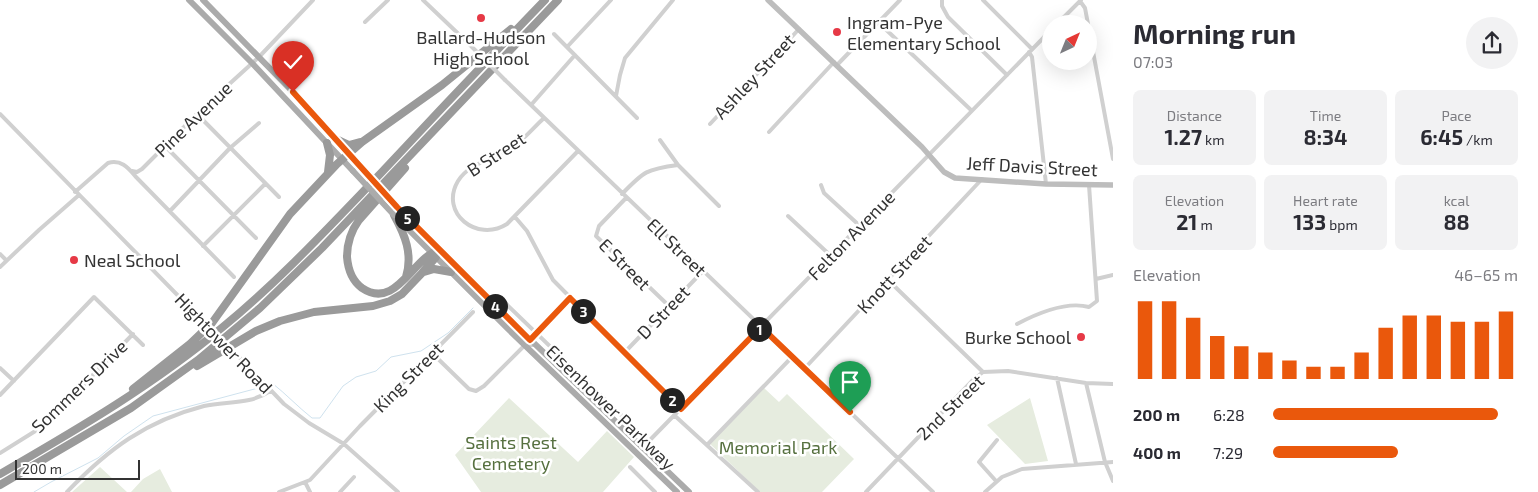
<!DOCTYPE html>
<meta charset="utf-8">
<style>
:root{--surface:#fff;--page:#f2f2f3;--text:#2b2b33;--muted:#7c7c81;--accent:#ea580c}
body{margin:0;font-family:"Exo 2",sans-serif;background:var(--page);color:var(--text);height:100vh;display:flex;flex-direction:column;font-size:19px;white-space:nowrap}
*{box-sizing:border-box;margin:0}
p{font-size:16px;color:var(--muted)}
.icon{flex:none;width:28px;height:28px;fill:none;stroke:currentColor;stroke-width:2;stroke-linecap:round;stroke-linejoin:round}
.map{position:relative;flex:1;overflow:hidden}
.drawer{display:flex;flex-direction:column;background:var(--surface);width:425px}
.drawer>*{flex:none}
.needle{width:32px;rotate:43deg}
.tools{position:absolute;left:1042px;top:15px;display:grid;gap:10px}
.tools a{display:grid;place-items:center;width:55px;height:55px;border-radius:50%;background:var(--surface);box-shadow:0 5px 20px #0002;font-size:25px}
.scale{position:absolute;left:15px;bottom:12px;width:125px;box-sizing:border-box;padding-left:5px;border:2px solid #333;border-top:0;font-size:14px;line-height:18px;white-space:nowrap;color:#333;-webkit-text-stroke:4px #fff;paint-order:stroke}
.pin{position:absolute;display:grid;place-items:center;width:42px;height:42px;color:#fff;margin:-51px -21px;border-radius:50% 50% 50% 0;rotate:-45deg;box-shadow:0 0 5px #0007}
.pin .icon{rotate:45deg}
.km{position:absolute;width:25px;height:25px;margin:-12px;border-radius:50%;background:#222;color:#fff;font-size:14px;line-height:25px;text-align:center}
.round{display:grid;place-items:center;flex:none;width:52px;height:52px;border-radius:26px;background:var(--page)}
.headline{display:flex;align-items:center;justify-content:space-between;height:85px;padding:0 20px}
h1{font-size:28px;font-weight:700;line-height:38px}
.stats{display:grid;grid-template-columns:repeat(3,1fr);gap:8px;height:85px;padding:5px 20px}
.stats div{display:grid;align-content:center;border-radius:8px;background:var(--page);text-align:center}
.stats b{font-size:21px;font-weight:700}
.stats small{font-size:14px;font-weight:400}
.stats p{font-size:14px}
.chart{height:140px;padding:10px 20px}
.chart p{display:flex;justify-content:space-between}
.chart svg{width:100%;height:90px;margin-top:5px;stroke:var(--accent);stroke-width:6}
ul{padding:0 20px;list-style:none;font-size:16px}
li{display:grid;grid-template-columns:80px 60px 1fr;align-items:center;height:38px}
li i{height:12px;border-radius:6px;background:var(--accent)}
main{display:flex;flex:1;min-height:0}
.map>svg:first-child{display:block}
</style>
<main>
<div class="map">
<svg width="1113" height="492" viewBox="0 0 1113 492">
<rect width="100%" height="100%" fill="#fff"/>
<path fill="#e6ecdf" d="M764,388L779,402L787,394L854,459L822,492H760L709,443Z
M509,398L578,462L607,431L634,457L603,492H481L455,455Z
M1030,398L1048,461L1025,464L987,425Z
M100,467L127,492H72Z
M160,469L172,492H131L143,479Z"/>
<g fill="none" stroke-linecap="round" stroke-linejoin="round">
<path stroke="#cfe2ee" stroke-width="1" d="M269,384L272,383C286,394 298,407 312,418H320L343,386L356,377L376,371L391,357L421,351L448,333L473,308
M34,492L51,482L98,458L124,436L153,416L262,387"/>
<path stroke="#d0d0d0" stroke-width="4" d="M423,0L468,43
M942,0V6L948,17L1007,75
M983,0L1032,49
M1080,1L1085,8L1088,24
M365,22L388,0
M879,23L971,110
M1057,24L1081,0
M1089,30L1113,159
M554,34L637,118
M567,47L611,0
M1029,52L1032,57L1034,75L1046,184
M837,65L900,0
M505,80L933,492
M616,96L620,75L625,58L673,0
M531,105L575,55
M0,114L197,315
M197,114L279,197
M544,118C533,128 523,141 510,149C494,159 469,163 458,181C439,213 477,243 507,224L578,151
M710,124L799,29
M769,132L834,62
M660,140L678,165
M165,146L256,238
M132,171L137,172L142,169L204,107L259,57L313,0
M821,185L824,193L860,226
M75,192L108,163C122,159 129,169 137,178L234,277
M622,194C644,171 647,169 678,165L719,206
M626,198L599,226L596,236L669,306
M170,211L230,148L259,123
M788,216L831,256
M515,217L527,231L553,280L681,409
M203,246L265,184
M0,254L6,260
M0,267L39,230L79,195
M1096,279L1113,275
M888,280L983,372
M498,296L647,440L649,441L1051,30
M1017,324C1036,314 1067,301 1089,307L1097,301L1089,185
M520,339L530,340L570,298
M432,353L469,389L476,391L484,386L525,345H536
M624,353L703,271
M242,360L284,404L309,423L344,444L398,492
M0,368L14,381
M805,368L982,179
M1057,378L1076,464
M1086,383L1105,462L1113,481
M0,395L94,297L143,345
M674,415L758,492
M707,445L792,357
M0,453L37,430L48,421L133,334
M630,467L655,492
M996,481L979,462L997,440
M305,482L310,492
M67,492C108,449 146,421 204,406C227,401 250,405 270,391
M279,492L310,480L360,426L473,312
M340,492L354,477
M866,492L973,380L983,372L1008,371L1086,383L1113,384
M985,492L1002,477L1022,469L1113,462"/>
<path stroke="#bdbdbd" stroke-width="5.5" d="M768,0L922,147L944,172L955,178L1046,184L1113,185"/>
<path stroke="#ababab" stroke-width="6" d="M189,0L252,63L353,171
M203,0L293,92L358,166
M397,207L459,271L689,492
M397,218L508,329L677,492"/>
<path stroke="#9a9a9a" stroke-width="8" d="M334,138L349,145L360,142
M327,143L330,155L328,172
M405,168L359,220C351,231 347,244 347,257C348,269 351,280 362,288C396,311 413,257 439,250
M394,215C405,235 413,254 406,277
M424,272L434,269L451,272
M197,366L256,331L280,321L314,312L373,306L390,301L402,294L422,273L436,257L439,250
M133,389L190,344L212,323L290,214L337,164L362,142L442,85L511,29
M0,474C78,429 155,384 224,326C280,280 330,226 381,173C435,115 490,57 545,0
M0,485L131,408L198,360L260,308L322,248L558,0"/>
<path stroke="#d0d0d0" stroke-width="4" d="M468,43L505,80
M197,315L242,360"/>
<path stroke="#ababab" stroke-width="6" d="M358,166L397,207
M353,171L394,215"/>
</g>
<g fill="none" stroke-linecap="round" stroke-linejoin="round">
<defs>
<path id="route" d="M293,92L397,207L530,340L570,298L681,409L761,327L850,412"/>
</defs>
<use href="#route" stroke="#fff" stroke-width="10"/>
<use href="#route" stroke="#ea580c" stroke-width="6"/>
</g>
<g fill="#e63946" stroke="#fff" stroke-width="2">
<circle cx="481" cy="18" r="5"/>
<circle cx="837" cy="32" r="5"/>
<circle cx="74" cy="260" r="5"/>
<circle cx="1081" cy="337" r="5"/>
</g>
<g text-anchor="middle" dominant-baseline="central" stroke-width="5" stroke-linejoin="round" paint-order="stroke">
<g font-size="18" fill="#333" stroke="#fff" text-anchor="start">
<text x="847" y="22">Ingram-Pye<tspan x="847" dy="21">Elementary School</tspan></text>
<text x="481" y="37" text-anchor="middle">Ballard-Hudson<tspan x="481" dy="21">High School</tspan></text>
<text x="84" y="260">Neal School</text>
<text x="1071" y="337" text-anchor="end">Burke School</text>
</g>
<g font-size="18" fill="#333" stroke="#fff">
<text transform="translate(754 76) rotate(-47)">Ashley Street</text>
<text transform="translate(193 119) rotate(-44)">Pine Avenue</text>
<text transform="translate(496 154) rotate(-33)">B Street</text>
<text transform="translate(1032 166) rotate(3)">Jeff Davis Street</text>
<text transform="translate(851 235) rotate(-46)">Felton Avenue</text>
<text transform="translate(677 247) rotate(44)">Ell Street</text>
<text transform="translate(625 264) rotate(45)">E Street</text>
<text transform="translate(894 274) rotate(-47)">Knott Street</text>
<text transform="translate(663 312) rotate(-46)">D Street</text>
<text transform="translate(224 343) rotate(46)">Hightower Road</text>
<text transform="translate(408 377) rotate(-45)">King Street</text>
<text transform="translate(79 386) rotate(-44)">Sommers Drive</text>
<text transform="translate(611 407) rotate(44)">Eisenhower Parkway</text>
<text transform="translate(950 407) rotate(-44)">2nd Street</text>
</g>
<g font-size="18" fill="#56703f" stroke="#fff">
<text x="511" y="442">Saints Rest<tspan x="511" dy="21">Cemetery</tspan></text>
<text x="778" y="447">Memorial Park</text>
</g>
</g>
</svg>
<div class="tools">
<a><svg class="needle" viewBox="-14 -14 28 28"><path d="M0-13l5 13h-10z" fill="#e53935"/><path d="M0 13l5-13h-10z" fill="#7c7c81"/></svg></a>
</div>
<div class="scale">200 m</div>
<div class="pin" style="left:850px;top:412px;background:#1e9e55"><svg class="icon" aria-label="arrive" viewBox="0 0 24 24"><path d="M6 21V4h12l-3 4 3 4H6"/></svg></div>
<div class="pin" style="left:293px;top:92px;background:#d93025"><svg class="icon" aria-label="check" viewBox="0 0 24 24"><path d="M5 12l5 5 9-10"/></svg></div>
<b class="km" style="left:759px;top:329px">1</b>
<b class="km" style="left:672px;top:400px">2</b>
<b class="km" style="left:583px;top:311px">3</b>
<b class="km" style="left:495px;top:306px">4</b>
<b class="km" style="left:407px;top:218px">5</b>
</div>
<section class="drawer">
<div class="headline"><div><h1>Morning run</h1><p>07:03</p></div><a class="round"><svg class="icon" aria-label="share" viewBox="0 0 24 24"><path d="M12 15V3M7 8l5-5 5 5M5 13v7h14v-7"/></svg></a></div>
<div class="stats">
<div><p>Distance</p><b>1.27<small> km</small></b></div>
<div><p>Time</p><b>8:34</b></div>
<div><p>Pace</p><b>6:45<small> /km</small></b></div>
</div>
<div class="stats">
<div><p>Elevation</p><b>21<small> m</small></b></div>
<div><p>Heart rate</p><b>133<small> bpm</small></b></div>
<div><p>kcal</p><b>88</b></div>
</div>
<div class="chart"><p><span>Elevation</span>46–65 m</p>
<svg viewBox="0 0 160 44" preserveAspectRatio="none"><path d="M5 44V6M15 44V6M25 44V14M35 44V23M45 44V28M55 44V31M65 44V35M75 44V38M85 44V38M95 44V31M105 44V19M115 44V13M125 44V13M135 44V16M145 44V16M155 44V11"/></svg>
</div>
<ul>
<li><b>200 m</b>6:28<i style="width:92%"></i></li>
<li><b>400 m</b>7:29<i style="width:51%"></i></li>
</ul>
</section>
</main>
